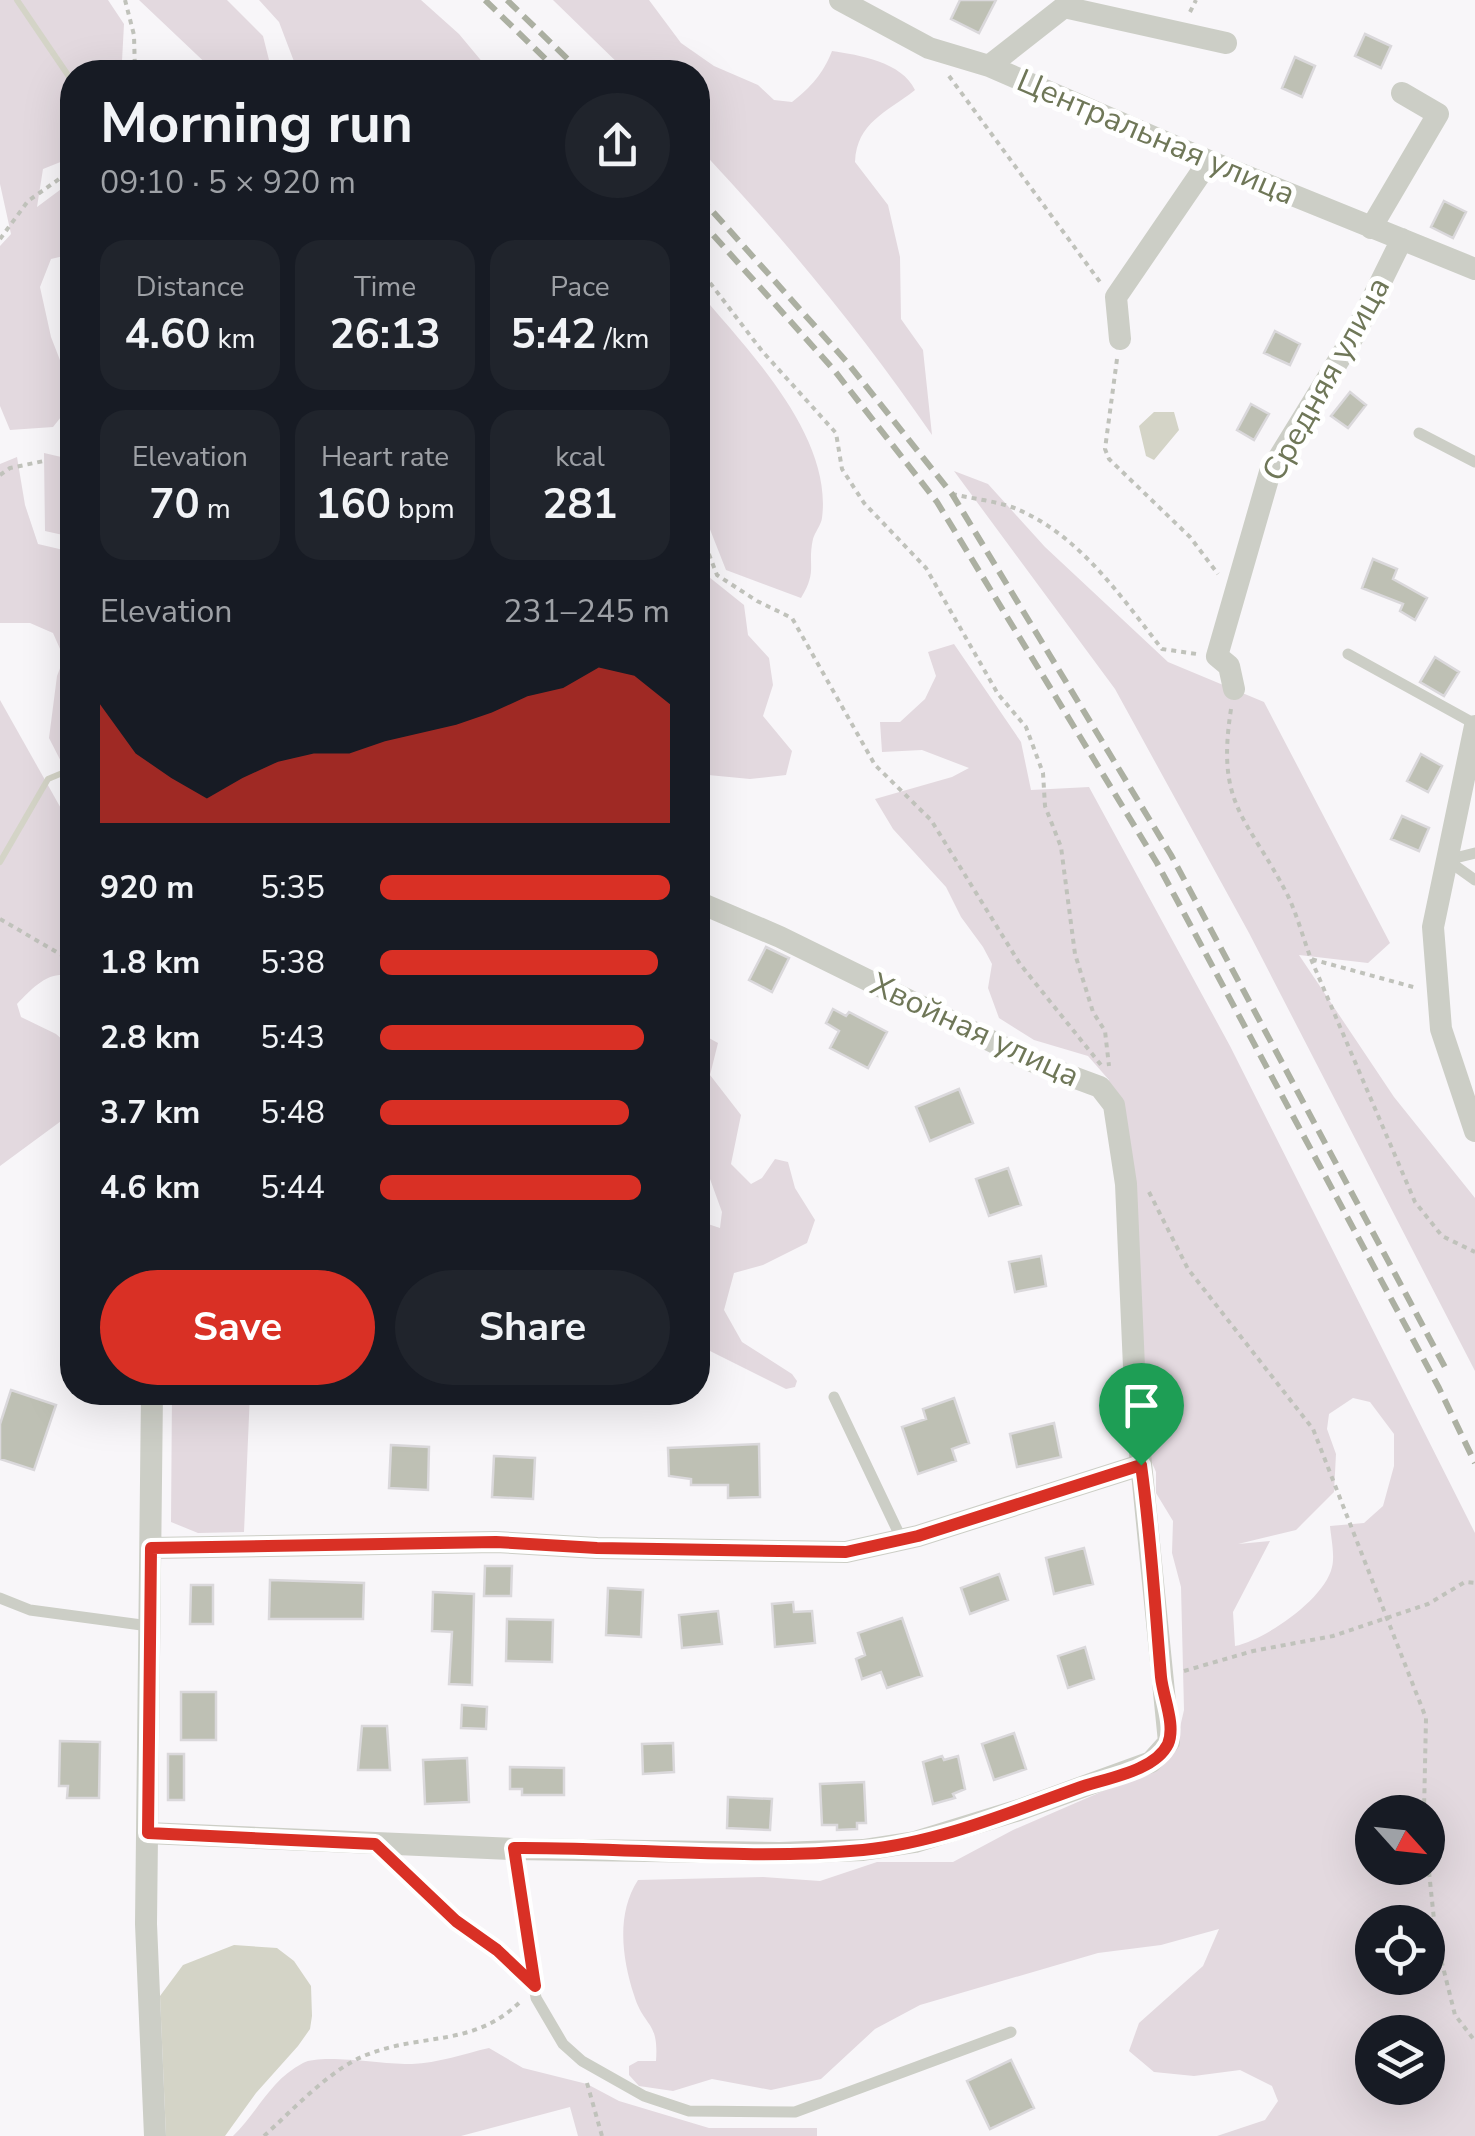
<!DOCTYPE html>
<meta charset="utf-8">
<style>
:root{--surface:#171b24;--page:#20242c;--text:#f1f3f6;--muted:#9ea1a6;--accent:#d93025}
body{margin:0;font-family:"Nunito Sans",sans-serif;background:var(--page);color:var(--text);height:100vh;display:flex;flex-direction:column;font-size:38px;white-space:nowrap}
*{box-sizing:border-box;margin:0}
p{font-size:32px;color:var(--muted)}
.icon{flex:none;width:55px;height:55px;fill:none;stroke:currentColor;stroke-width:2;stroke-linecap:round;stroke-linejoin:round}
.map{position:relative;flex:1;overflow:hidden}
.details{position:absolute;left:60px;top:60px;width:650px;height:1345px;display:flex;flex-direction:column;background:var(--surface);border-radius:40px;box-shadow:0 10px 40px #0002}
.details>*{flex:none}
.needle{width:65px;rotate:117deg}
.controls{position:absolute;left:1355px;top:1795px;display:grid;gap:20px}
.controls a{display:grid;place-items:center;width:90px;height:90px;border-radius:50%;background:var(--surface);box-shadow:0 10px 40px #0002;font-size:50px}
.pin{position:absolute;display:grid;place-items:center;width:85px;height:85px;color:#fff;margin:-102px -42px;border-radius:50% 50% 50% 0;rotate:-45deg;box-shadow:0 0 10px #0007}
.pin .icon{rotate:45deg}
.round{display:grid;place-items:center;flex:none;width:105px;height:105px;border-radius:52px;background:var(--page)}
.overview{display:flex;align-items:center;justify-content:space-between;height:170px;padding:0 40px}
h1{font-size:55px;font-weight:700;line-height:75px}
.figures{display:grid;grid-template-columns:repeat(3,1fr);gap:15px;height:170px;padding:10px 40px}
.figures div{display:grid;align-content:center;border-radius:25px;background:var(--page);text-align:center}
.figures b{font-size:42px;font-weight:700}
.figures small{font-size:28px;font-weight:400}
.figures p{font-size:28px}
.chart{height:280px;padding:20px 40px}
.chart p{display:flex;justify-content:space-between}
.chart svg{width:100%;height:180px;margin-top:10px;fill:var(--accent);opacity:.7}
.cta{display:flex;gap:20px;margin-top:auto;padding:20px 40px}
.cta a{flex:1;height:115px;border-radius:60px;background:var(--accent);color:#fff;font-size:40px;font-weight:700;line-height:115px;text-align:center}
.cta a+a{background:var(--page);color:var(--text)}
ul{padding:0 40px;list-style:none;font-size:32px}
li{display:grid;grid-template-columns:160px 120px 1fr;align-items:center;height:75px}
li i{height:25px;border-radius:12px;background:var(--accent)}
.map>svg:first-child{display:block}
</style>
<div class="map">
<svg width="1475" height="2136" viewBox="0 0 1475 2136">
<rect width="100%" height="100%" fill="#f8f6f9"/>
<path fill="#e3d9df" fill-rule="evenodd" d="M0,0H108L124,24L122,61L135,62L137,72H72V162L65,167L63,161L43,169L37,207L72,181V254L51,259L40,287L51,337L65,373L69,407L53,427L10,430L0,406V246L11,234L0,184Z
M139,0H227L263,36L269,60L261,72H215Z
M259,0H421L459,34L484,64L477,72H298L279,22Z
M553,0H649L681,43L714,66L758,85L774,100L792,102C811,87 823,74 832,51C859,55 902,62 915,90C886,113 857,122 855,162L888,205L900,257L901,319L923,350L932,435C862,333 783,237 698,147V72H627Z
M698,291C746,348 833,435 822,518C821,525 815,532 813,539C807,566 818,570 801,598L726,570L698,499Z
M44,453L70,459L72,537L45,531Z
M17,457L25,505L38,544L72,552V783L49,738L57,676L64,658L53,633L30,623H0V464Z
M954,471L988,484L1045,547L1168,662L1264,702L1390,943L1368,963L1299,955L1394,1097L1475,1198V1371L1249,933L1115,689Z
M698,548L709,577L744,605L748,635L769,658L773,685L763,716L792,751L786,775L750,779L698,774Z
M954,644L1021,742L1031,790L1089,787L1230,1046L1475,1533V2136H1217L1265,2120L1278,2101L1272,2086L1240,2070L1194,2076L1154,2072L1129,2051L1139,2023L1203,1966L1219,1929L1161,1945L1098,1953L920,2005L875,2029L821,2079L771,2090L712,2079L673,2091L639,2086L629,2075V2066L638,2061H656C659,2020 644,2028 634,1995C622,1958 616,1914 638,1880L763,1877L820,1881L877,1862H953L1013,1830L1124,1782L1174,1753L1184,1710L1181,1587L1172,1553L1173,1521L1156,1493V1472L1147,1451L1109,1080L1088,1056L1034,1040L999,1018L988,988L992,964L983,947L961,917L946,887L893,829L875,799L952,777L969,768L922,750L882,752L880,722H900L925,699L936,676L928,652ZM1353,1398L1370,1402L1394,1434V1466L1383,1506L1364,1523L1330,1526C1331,1538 1335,1555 1332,1567C1325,1599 1265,1640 1235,1646L1233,1612L1270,1541L1238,1544L1296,1530L1334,1492L1336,1454L1327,1429L1329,1414ZM1372,1812H1428V1868H1372ZM1372,1922H1428V1978H1372ZM1372,2032H1428V2088H1372Z
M0,700L72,828V976C48,970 33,988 17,1004L21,1017L56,1034L72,1048V1113L0,1166Z
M698,1032L718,1043L710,1075L741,1115L731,1164L751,1184L762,1178L775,1159L788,1162L795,1188L815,1220L807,1243L763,1265L734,1273L724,1310L742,1342L792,1374L797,1381L795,1387L786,1389L698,1345V1215L702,1222L720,1228L722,1212L698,1146Z
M172,1393H250L244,1532L198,1533L171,1522Z
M489,2048L523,2068L587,2084L619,2101L709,2128H817V2136H578L570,2107L461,2136H233C258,2112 270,2080 303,2063C322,2053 385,2065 412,2064C438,2063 463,2054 489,2048Z"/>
<path fill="#d4d4c7" d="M1154,412H1174L1179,430L1154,460L1146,456L1139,426Z
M234,1945L277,1948L294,1961L311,1986L312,2016L310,2029L298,2046L256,2093L225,2136H166L160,1996L183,1965Z"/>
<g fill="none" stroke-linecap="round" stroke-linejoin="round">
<path stroke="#d4d4c7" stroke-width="6" d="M17,0L72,81L66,119L72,143
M0,862L48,779L72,769"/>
</g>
<path fill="#bec0b4" stroke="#dad8db" stroke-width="2.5" d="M960,0H996L979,33L951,19Z
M1365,34L1391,46L1381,68L1355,56Z
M1295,57L1315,66L1302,97L1282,88Z
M1444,201L1466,212L1453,238L1431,227Z
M1275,331L1300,344L1290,365L1264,353Z
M1350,392L1366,405L1348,428L1331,416Z
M1251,404L1269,414L1254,440L1237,430Z
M1373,559L1397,569L1393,579L1427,598L1415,620L1400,611L1403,604L1362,588Z
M1435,657L1459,672L1444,696L1420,682Z
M1421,754L1442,766L1428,792L1407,781Z
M1402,816L1429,828L1419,851L1391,839Z
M766,947L789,958L772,992L749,980Z
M833,1009L846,1016L849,1012L887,1032L868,1068L830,1048L839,1031L826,1023Z
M959,1089L973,1123L930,1141L916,1107Z
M1008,1168L1021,1205L989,1216L976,1179Z
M1041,1256L1046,1286L1015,1292L1009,1262Z
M11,1390L56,1405L34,1470L0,1459V1424Z
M954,1398L969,1443L952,1449L956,1461L918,1474L902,1427L926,1419L923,1409Z
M1054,1423L1061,1457L1017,1467L1010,1434Z
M759,1444L760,1497L728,1498V1485H691V1479L669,1476L668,1448Z
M391,1445L429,1447L428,1490L389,1488Z
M494,1456L535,1458L533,1499L492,1497Z
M1084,1548L1093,1584L1054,1594L1046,1558Z
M485,1566H512L511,1596H484Z
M999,1574L1008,1600L970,1614L961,1588Z
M270,1580L364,1583L363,1619H269Z
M191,1585H213V1624H190Z
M608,1588L643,1590L641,1637L606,1635Z
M433,1592L474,1594L472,1685L449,1684L452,1632L432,1631Z
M793,1602L794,1612L812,1611L815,1643L775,1647L772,1604Z
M718,1611L722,1644L682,1648L679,1615Z
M902,1618L922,1676L887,1688L881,1672L862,1679L856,1659L865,1655L858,1633Z
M507,1619L553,1620L552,1662L506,1661Z
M1085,1647L1094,1679L1068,1688L1058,1656Z
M181,1692H216V1740H181Z
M462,1705L487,1707L486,1729L461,1728Z
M362,1726H387L390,1770H358Z
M1014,1733L1026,1769L994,1780L982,1744Z
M60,1741L100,1742L99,1798H67L68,1786H59Z
M673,1743L674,1772L643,1774L642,1744Z
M168,1754H184V1800H168Z
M942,1756L944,1760L958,1756L965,1789L953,1794L955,1798L933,1804L923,1762Z
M467,1758L469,1802L425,1804L423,1760Z
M510,1767L564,1768V1795H522V1789H510Z
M864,1782L866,1823H857V1829L837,1830V1825H822L820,1784Z
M728,1797L772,1799L770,1830L727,1828Z
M1011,2060L1034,2108L990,2129L967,2081Z"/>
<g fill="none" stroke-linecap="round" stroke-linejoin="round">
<path stroke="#c0c2bb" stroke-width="4" stroke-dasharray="5 5" stroke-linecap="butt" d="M125,0L134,35L135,72
M1190,12L1196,0
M949,76L1100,282
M0,239L28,201L72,170
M698,267L762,351L836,433L842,469L864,503L926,568L998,694L1026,727L1043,773L1045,806L1061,847L1075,954L1093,1012L1105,1031L1109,1066
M1117,359L1105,449L1109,459L1190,537L1218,574
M0,475L10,468L44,461
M952,494C973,499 999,501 1019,510C1081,537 1122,598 1162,649L1197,654
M698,526L717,575L757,601L792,618L875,765L931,820L1020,964L1101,1065
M1231,709C1216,806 1246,815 1287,894C1297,914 1303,938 1311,959L1417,988
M0,919L72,961
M1311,959L1415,1202L1442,1236L1475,1252
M1149,1192L1188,1269L1313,1429L1426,1718L1424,1812
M1184,1671L1253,1651L1333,1636L1428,1604L1465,1582L1475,1583
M1428,1862L1436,1939L1455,2015L1475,2041
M395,1864L456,1921L516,1969
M587,2083L602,2136
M264,2136C294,2109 329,2070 366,2055C424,2032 474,2048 522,2000"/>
<path stroke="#cccec6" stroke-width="11" d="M1419,433L1475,462
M1348,654L1475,724
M1447,860L1475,880
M1447,860L1475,853
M834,1397L902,1540
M0,1598L30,1610L149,1626
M513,1849L536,1998L563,2044L582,2061L644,2096L689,2111L795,2112L1011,2032"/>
<path stroke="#cccec6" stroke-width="22" d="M840,0L929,48L989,66L1209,161L1475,269
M989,66L1064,7L1226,43
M1371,228L1438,114L1402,93
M1120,339L1116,297L1209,161
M1234,689L1229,666L1217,656L1270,472L1356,332L1402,239
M1475,726L1433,927L1441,1029L1475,1131
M152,1392L146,1924L155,2136
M151,1548L496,1542L597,1548L846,1552L918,1536L1141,1465
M147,1833L513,1849L780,1853L863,1850L915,1842L1019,1810L1151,1762L1169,1742L1136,1413L1126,1184L1114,1105L1100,1087L1038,1064L780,937L698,902"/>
<path stroke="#acb0a2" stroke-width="6" stroke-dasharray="15 8" stroke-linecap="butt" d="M485,0L559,72
M507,0L581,72
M698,195L846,361L952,494L1171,855L1447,1371
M698,218L834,370L937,502L1157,863L1439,1388L1475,1463"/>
</g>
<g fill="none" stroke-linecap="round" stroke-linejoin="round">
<defs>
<path id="route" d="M1141,1465C1151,1536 1155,1606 1161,1677C1163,1697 1176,1725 1168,1744C1155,1771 1107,1778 1081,1787C1011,1812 938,1843 863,1850C747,1861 629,1847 514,1848L535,1986L497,1950L456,1921L375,1844L148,1833L151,1548L496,1542L597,1548L846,1552L918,1536Z"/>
</defs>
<use href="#route" stroke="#fff" stroke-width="20"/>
<use href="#route" stroke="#d93025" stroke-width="12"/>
</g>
<g text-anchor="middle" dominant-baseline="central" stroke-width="10" stroke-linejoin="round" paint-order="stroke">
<g font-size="32" fill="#6f7758" stroke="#fff">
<text transform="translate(1156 137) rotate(23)">Центральная улица</text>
<text transform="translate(1326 379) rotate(-61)">Средняя улица</text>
<text transform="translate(975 1030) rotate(25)">Хвойная улица</text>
</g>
</g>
</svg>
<div class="controls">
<a><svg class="needle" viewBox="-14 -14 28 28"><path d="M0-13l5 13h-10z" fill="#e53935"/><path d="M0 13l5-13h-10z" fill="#9ea1a6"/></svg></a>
<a><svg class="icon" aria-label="locate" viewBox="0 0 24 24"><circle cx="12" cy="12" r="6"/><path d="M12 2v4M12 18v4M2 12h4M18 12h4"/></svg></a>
<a><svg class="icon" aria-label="layers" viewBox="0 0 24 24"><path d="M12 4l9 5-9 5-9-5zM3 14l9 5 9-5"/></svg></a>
</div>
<div class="pin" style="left:1141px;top:1465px;background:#1e9e55"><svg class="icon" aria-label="arrive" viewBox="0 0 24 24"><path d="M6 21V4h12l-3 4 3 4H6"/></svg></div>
<section class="details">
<div class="overview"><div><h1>Morning run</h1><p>09:10 · 5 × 920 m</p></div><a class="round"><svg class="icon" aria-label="share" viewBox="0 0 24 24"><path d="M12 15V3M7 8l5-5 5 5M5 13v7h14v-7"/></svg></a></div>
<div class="figures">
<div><p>Distance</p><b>4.60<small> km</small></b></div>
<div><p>Time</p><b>26:13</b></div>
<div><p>Pace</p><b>5:42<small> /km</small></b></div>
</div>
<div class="figures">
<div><p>Elevation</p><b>70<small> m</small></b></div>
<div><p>Heart rate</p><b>160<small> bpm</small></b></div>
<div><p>kcal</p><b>281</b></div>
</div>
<div class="chart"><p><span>Elevation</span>231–245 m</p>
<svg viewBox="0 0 160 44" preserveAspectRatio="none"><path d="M0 44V15L10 27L20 33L30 38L40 33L50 29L60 27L70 27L80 24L90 22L100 20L110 17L120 13L130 11L140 6L150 8L160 15V44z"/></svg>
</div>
<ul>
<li><b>920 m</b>5:35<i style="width:100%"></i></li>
<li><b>1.8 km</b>5:38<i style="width:96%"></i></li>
<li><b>2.8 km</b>5:43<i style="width:91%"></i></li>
<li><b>3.7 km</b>5:48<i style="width:86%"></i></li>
<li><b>4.6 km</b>5:44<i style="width:90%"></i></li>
</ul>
<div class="cta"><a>Save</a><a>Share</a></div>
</section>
</div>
